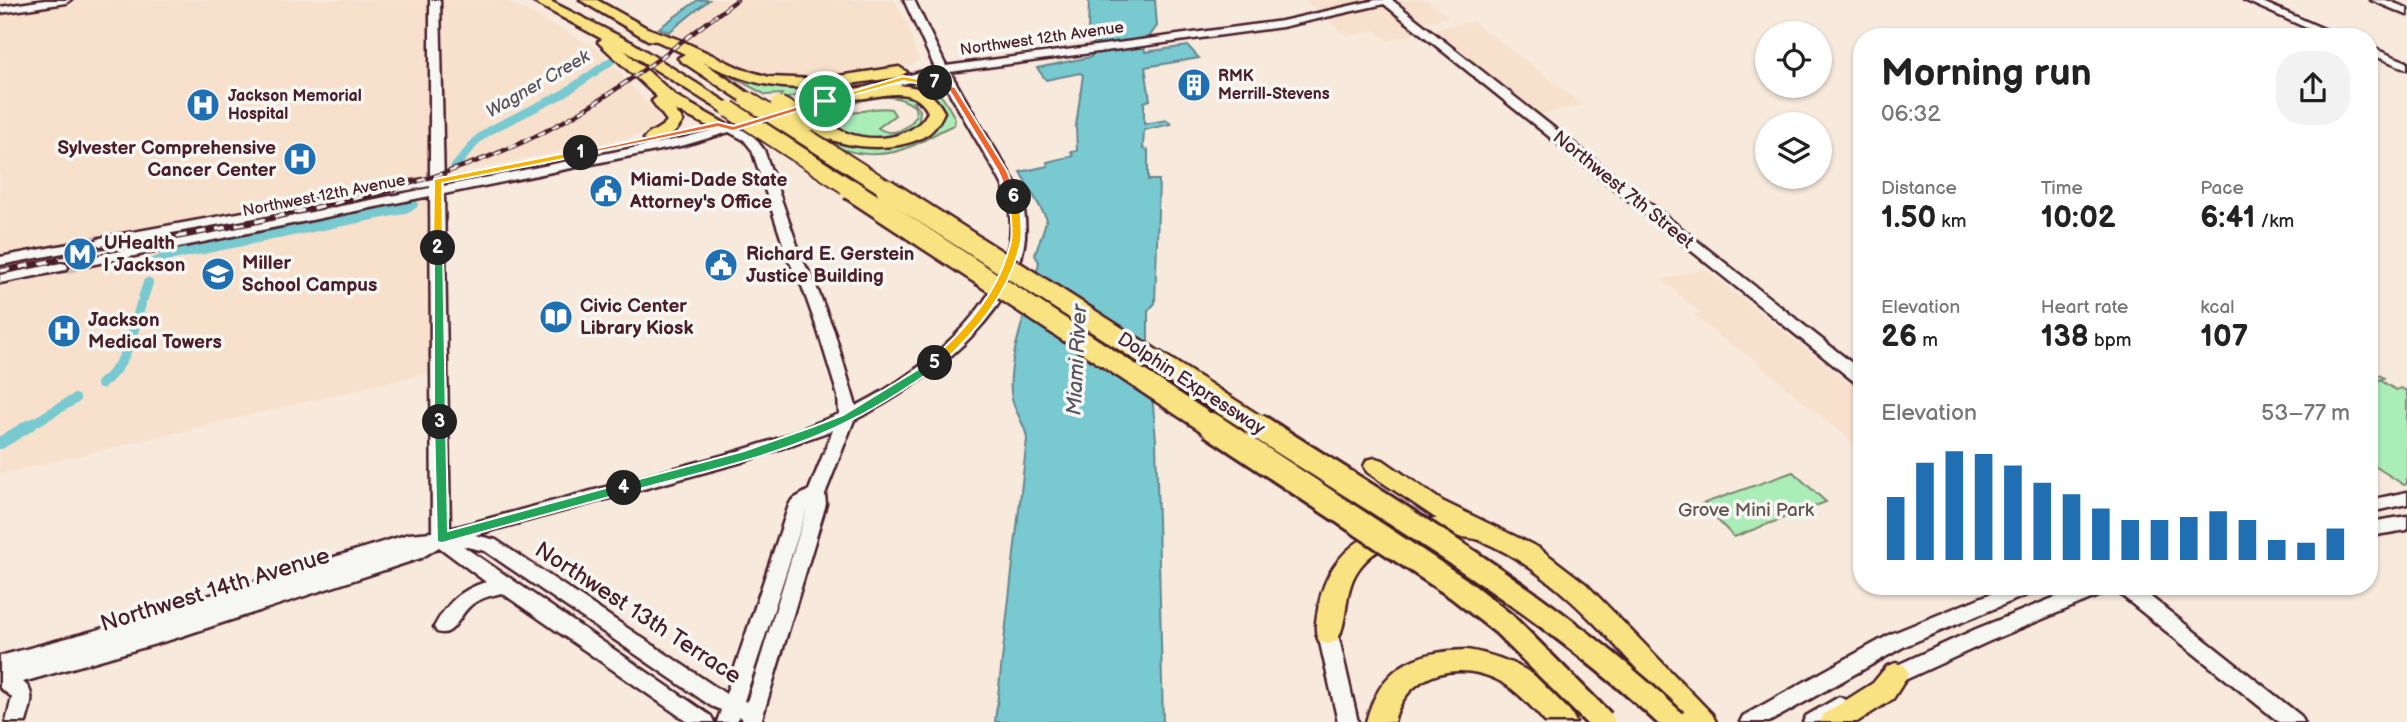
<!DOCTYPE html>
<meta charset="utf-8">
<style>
:root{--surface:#fff;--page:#f2f2f2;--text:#222;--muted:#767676;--accent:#1f6fb2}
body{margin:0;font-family:"Balsamiq Sans",sans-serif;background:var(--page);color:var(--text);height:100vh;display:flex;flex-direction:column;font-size:26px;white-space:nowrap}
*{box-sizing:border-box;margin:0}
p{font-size:23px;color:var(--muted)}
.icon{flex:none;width:38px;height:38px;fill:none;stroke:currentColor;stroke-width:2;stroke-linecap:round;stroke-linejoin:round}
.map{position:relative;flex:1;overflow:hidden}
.sheet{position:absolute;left:1853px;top:28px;width:525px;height:567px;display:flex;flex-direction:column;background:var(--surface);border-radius:28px;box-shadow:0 2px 5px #0004}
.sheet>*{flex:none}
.tools{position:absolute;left:1755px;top:21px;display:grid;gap:14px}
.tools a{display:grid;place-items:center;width:77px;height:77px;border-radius:50%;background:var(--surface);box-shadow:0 2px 5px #0004;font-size:35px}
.pin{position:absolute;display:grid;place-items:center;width:60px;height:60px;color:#fff;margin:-30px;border:4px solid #fff;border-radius:50%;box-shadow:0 2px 7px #0007}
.km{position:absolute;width:35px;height:35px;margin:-18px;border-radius:50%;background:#222;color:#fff;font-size:19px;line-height:35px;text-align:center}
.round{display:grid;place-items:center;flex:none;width:74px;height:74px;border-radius:28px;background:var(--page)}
.summary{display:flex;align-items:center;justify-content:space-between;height:119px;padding:0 28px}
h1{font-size:38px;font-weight:700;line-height:52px}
.stats{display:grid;grid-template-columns:repeat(3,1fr);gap:10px;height:119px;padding:7px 28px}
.stats div{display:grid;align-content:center}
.stats b{font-size:30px;font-weight:700}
.stats small{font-size:19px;font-weight:400}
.stats p{font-size:19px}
.chart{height:196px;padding:14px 28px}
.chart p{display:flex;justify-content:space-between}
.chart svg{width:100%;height:126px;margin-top:7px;stroke:var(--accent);stroke-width:6}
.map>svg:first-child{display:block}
</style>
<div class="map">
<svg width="2407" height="722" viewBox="0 0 2407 722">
<rect width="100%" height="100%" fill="#f7e9dc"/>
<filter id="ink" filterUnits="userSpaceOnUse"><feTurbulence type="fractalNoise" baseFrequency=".0143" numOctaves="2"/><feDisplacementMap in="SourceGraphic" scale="14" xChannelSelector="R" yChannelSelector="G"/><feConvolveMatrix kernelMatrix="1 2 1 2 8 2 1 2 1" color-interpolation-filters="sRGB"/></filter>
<g filter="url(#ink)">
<path fill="#f7e0cc" d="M0,0H504L597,48L659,117L661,124L654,132L439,176L431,372L0,474Z
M709,0H894L908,25L918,60L912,65L816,83L753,75L666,34Z
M1305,0H1426L1449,17L1407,26L1416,34L1387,40L1376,30L1347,36Z
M1473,22L1539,71L1582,105L1539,115L1433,29Z
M1704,269L1862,394V450L1751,357L1728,343L1694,315L1701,313L1662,280Z"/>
<path fill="#aaedb7" stroke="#7a8671" stroke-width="2" d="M704,62L746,78L816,86L815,90L778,101L782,94L766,95Z
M911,85C939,84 942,96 955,118L954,125C940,130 928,139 914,145C885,159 850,157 824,140L830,136L896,143L941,108C933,93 918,91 901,87Z
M904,92L927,101L913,102L920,110L919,119H925L926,109L931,108L926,123C873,148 864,141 813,119L814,111C825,108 830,112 841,113C858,115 874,105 891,109L895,115L878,128C892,137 908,130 916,116L915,107C897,92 875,96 854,103L851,108L836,104L866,95Z
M2370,369L2384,378L2380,380L2396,390L2401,388L2407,391V484L2404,485L2370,463Z
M1793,472L1826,502L1734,537L1702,504Z"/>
<path fill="#78c9d0" stroke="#66858e" stroke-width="2" d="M698,0H709L669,32L659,28Z
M1089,0H1155L1157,26L1144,44L1145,52L1188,46L1199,58L1145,67L1150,100L1144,102V124L1167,120L1171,124L1144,130L1143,149L1148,150V180H1159L1155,303L1148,311V348L1156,440L1163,722H995L1027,439C1026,425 1015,413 1012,399C1004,362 1032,299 1039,262L1035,255L1047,219L1020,172L1048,166L1047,162L1073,156L1071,152L1077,151L1076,126L1083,75L1080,73L1046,80L1037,68L1091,57L1094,36L1088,31Z"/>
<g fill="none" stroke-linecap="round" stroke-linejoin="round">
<path stroke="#78c9d0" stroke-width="8" d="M454,168L478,139L492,129L563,94L611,61"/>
<path stroke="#78c9d0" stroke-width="10" d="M152,270L154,263L172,255L403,209L413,204
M143,298L148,283
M101,384C128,364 132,334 141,304
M27,427L75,399"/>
<path stroke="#78c9d0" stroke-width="12" d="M0,443L30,425"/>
<path stroke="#d4c1b9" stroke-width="15" stroke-dasharray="15 8" stroke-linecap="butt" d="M69,248L100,242
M61,267L90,261"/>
<defs>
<path id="secondary" d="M45,0H71L66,3L0,13V7Z
M430,0H440L444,186L683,138L935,68L904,0H914L946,66L1282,21L1376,0H1392L1862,371V384L1856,383L1384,4L1282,27L950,72C965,99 980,125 996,151C1005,166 1016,181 1021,198C1050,295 927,384 854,420L825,494L826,504L761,722H743L742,718L739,716L737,722H717L721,710L711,706L485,551L463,546L711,716L714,722H688L502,593C490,596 479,598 470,606C458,616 454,638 437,632L434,627C447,603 460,590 486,582L439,547L421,558L173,639L23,682C37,693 30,707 26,722H6L12,697L0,688V656L97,630L409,534L432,532L430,196L90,265L83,261L90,257L430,188V186L100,246L93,242L100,238L430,178ZM939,74C954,101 969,127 984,153C993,168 1004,184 1008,201C1029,290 925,372 856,406L834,331L816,286L802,259L764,150L752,134L741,129ZM729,132L744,140L752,150L788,259L802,286L818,331L838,396L839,414L780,438L732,453L450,529L444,194L685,145ZM833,430L809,490L792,500L789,505L726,694L496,540L475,535L742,462ZM807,508L747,702L744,701Z
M2244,0H2258L2342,37H2327Z
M2371,0H2386L2407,8V15Z
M2370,47L2407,62V69L2370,54Z
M69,244L74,245L76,248L74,251L0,265V257Z
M61,263L66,264L68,267L66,270L0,283V275Z
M2407,492V504L2370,512V500Z
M2407,516V530L2370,536V522Z
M2009,586H2038L2036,591L1905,646L1769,722H1740L1743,716L1891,634Z
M2083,586H2112L2110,591L1990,641L1896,684L1889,686L1882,684L1879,678L1882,672L1976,629Z
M2114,586H2137L2301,716L2304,722H2279L2116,591Z
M1328,626L1335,628L1338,634L1358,722H1338L1318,634L1321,628Z
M1839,697L1846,700L1849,706C1840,722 1820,722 1803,722L1806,716Z"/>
<path id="highway" d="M530,0H548L633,43L737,109L729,114L723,112L624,50L676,96L726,124L718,129L712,128L675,110L683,121C675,134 663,146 646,143L644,139C649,131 660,130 667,121L652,101L657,97L601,45L598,42L602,39Z
M580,0H597L647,28L680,40L742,69L769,77L818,79L899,67L907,72L899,77C819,88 779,100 703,62L754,97L756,100L748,105L681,61L678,58L685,54L657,41L648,40Z
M898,85C920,87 934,92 944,112C940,121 936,128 928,134C898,155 827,150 803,122L811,117C824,120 835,129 847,133C874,143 914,139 928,112C909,74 858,111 841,94L849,89Z
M1375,458L1383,460L1442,501L1539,548L1586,584L1712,714L1716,722H1684C1625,658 1562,573 1479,540C1469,536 1439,536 1427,537C1401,539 1377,546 1361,566C1342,589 1350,618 1337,641L1328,644L1319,641C1313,630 1317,616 1319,604C1330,546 1381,519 1437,519L1367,472L1364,466L1367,460Z
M1467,650C1511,657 1556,680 1576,722H1545C1533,708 1520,694 1505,684C1462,658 1406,671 1394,722H1366C1380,668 1413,651 1467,650Z
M1896,663L1905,666L1909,674L1893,699L1857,722H1820L1824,714L1873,683L1887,666Z"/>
</defs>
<use href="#secondary" stroke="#4a1f2b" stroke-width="5"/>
<use href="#highway" stroke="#4a1f2b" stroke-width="5"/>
<use href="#secondary" fill="#f6f6f2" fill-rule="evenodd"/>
<use href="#highway" fill="#f8e281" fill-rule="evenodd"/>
<defs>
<path id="rail-far1" d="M388,190C446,174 504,154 557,125C622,90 679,43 737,0"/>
<path id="rail" d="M0,271L254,222L394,189"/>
</defs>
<use href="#rail-far1" stroke="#4a1f2b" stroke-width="4.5"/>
<use href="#rail" stroke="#4a1f2b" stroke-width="6"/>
<use href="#rail-far1" stroke="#f6f6f2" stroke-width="2.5" stroke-dasharray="8" stroke-linecap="butt"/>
<use href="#rail" stroke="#f6f6f2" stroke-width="3.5" stroke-dasharray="10" stroke-linecap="butt"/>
<defs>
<path id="highway-bridge-far2" d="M748,100L889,190
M779,105L811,122
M729,109L853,190"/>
<path id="highway-bridge-far1" d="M850,189L1213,427
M886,189L1259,427"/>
<path id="highway-bridge" d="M1211,425L1458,588L1504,624L1602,722
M1256,425C1399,517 1550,604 1674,722"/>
</defs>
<use href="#highway-bridge-far2" stroke="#4a1f2b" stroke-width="20" stroke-linecap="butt"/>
<use href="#highway-bridge-far1" stroke="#4a1f2b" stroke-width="25" stroke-linecap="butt"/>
<use href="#highway-bridge" stroke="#4a1f2b" stroke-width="30" stroke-linecap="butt"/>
<use href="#highway-bridge-far2" stroke="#f8e281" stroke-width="16"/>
<use href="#highway-bridge-far1" stroke="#f8e281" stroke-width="20"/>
<use href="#highway-bridge" stroke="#f8e281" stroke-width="24"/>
</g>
</g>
<path fill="#f0652b" stroke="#fff" stroke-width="2" d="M822,99L830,101L733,131L718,127L581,155L576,153L718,122L733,126Z"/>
<path fill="#f5b400" stroke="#fff" stroke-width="2" d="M581,150L584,151V155L442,183L443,248L438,251L433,248L434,179Z"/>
<path fill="#22a559" stroke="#fff" stroke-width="2" d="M434,245L443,248L446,422L440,426L434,422Z"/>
<path fill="#22a559" stroke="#fff" stroke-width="2" d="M440,418L446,422L448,531L624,483L630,488L624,493L442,543L437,542L434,422Z"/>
<path fill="#22a559" stroke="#fff" stroke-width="2" d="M935,359L939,360V366C911,385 883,404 853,419C783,456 700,472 624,493L618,488L624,483L744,451L812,427L843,415Z"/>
<path fill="#f5b400" stroke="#fff" stroke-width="2" d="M1014,194L1019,197C1020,211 1023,227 1021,241C1010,292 977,331 939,366H931V360C968,327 1000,290 1011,241C1013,228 1010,211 1009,197Z"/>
<path fill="#f0652b" stroke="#fff" stroke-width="2" d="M932,81L955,87L1007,171L1018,199L1009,197L998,171L949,90L932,85Z"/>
<path fill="#f5b400" stroke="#fff" stroke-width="2" d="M903,76L939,83L935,86L903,81L825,103L821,101Z"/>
<defs>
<symbol id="building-disc" viewBox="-11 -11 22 22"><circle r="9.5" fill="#1f6fb2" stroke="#f6f6f2"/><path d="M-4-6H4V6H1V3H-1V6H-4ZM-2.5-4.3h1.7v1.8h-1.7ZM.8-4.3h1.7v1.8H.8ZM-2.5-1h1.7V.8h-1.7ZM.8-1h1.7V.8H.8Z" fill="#fff"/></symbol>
<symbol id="hospital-disc" viewBox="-11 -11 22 22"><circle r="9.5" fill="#1f6fb2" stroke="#f6f6f2"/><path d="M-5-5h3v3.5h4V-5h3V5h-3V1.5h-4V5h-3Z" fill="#fff"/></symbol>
<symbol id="civic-disc" viewBox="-11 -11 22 22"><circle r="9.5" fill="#1f6fb2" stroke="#f6f6f2"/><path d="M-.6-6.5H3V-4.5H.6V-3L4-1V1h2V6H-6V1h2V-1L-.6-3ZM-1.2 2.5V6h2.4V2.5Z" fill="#fff"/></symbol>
<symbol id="metro-disc" viewBox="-11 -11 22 22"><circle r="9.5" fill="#1f6fb2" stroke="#f6f6f2"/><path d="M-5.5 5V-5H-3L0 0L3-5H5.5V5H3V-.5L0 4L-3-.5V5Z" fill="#fff"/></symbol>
<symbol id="university-disc" viewBox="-11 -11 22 22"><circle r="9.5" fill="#1f6fb2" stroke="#f6f6f2"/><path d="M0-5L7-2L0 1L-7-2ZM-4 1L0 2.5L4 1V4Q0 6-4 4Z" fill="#fff"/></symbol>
<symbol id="library-disc" viewBox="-11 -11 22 22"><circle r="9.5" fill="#1f6fb2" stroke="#f6f6f2"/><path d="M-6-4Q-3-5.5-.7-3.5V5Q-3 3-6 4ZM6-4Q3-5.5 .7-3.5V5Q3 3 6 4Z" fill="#fff"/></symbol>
</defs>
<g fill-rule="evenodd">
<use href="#building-disc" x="1175" y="66" width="38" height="38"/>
<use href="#hospital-disc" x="184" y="86" width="38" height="38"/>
<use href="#hospital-disc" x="281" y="140" width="38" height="38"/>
<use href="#civic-disc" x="587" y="172" width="38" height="38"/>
<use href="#metro-disc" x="61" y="235" width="38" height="38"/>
<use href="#civic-disc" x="702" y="246" width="38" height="38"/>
<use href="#university-disc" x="199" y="255" width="38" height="38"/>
<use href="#library-disc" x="537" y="298" width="38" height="38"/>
<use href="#hospital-disc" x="45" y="312" width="38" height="38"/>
</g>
<g text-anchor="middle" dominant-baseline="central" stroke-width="7" stroke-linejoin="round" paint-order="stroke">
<g font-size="16" fill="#4a1f2b" stroke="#f6f6f2">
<text transform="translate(1042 39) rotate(-8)">Northwest 12th Avenue</text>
<text transform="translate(324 196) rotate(-11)">Northwest 12th Avenue</text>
</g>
<g font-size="16" font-weight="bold" fill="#4a1f2b" stroke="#f6f6f2" text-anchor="start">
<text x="1218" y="76">RMK<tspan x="1218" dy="18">Merrill-Stevens</tspan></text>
<text x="228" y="96">Jackson Memorial<tspan x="228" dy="18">Hospital</tspan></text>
</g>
<g font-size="18" font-style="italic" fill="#58525d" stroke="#f6f6f2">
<text transform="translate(538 84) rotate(-30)">Wagner Creek</text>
</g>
<g font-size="19" font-weight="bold" fill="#4a1f2b" stroke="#f6f6f2" text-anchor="start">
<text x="276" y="148" text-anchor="end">Sylvester Comprehensive<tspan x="276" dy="22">Cancer Center</tspan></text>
<text x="630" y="180">Miami-Dade State<tspan x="630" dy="22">Attorney's Office</tspan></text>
<text x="104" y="243">UHealth<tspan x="104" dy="22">| Jackson</tspan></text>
<text x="746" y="254">Richard E. Gerstein<tspan x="746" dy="22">Justice Building</tspan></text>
<text x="242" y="263">Miller<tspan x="242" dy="22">School Campus</tspan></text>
<text x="580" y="306">Civic Center<tspan x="580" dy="22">Library Kiosk</tspan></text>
<text x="88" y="320">Jackson<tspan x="88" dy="22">Medical Towers</tspan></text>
</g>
<g font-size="19" fill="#4a1f2b" stroke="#f6f6f2">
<text transform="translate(1623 190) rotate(39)">Northwest 7th Street</text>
<text transform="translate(1191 384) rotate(33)">Dolphin Expressway</text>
</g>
<g font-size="19" fill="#62524e" stroke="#f6f6f2">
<text x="1746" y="510">Grove Mini Park</text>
</g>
<g font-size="21" font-style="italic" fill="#58525d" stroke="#f6f6f2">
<text transform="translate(1077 360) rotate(-87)">Miami River</text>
</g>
<g font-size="23" fill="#4a1f2b" stroke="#f6f6f2">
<text transform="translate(215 590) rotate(-17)">Northwest 14th Avenue</text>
<text transform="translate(638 613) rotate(33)">Northwest 13th Terrace</text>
</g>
</g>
</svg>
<div class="tools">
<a><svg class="icon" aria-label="locate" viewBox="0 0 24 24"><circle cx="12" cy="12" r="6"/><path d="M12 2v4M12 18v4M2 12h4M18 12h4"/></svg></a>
<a><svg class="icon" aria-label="layers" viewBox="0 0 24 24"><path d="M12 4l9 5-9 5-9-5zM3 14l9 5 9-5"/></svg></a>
</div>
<div class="pin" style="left:825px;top:101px;background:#1e9e55"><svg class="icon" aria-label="arrive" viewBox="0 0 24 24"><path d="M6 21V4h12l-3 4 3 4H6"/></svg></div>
<b class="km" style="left:581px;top:153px">1</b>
<b class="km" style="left:438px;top:248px">2</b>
<b class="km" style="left:440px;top:422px">3</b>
<b class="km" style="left:624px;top:488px">4</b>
<b class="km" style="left:935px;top:363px">5</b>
<b class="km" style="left:1014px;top:197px">6</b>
<b class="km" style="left:935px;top:83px">7</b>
<section class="sheet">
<div class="summary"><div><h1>Morning run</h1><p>06:32</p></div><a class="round"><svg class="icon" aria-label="share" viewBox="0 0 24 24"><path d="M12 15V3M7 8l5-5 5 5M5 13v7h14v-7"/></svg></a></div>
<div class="stats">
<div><p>Distance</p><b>1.50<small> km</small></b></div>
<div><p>Time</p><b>10:02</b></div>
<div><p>Pace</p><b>6:41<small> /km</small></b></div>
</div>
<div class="stats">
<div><p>Elevation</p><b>26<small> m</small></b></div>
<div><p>Heart rate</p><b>138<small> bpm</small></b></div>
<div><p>kcal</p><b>107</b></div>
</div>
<div class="chart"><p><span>Elevation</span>53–77 m</p>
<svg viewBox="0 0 160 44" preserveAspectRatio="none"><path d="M5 44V22M15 44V10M25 44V6M35 44V7M45 44V11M55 44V17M65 44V21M75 44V26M85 44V30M95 44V30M105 44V29M115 44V27M125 44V30M135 44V37M145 44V38M155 44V33"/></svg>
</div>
</section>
</div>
